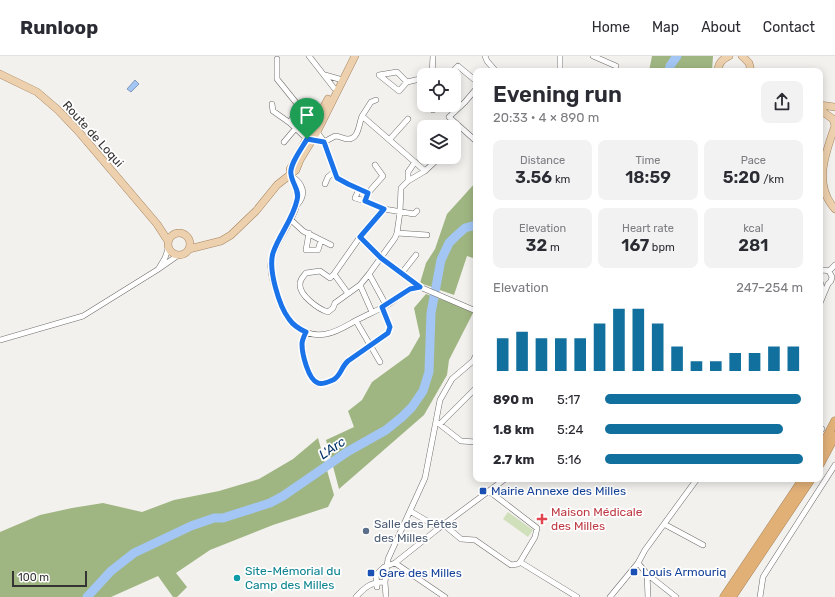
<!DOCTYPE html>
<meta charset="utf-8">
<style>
:root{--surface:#fff;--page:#f2f2f3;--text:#2b2b33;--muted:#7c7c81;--line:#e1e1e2;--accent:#12709e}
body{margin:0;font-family:Rubik,sans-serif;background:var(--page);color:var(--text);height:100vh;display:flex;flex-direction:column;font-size:15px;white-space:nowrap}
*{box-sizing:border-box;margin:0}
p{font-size:13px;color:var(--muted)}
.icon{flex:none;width:22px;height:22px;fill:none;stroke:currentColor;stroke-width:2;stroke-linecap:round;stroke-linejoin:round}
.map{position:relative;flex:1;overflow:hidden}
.sheet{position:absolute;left:473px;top:12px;width:350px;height:414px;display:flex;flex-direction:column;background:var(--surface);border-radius:8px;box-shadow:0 2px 10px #0003}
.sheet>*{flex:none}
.tools{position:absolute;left:417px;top:12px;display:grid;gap:8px}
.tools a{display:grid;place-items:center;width:44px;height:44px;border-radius:8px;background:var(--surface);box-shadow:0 2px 10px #0003;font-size:20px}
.scale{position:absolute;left:12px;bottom:10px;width:75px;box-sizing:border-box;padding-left:4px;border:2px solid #353433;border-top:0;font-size:11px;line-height:14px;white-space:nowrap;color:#353433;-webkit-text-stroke:3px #fff;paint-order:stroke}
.pin{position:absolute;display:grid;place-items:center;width:34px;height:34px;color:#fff;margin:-41px -17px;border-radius:50% 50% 50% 0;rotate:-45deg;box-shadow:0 0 4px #0007}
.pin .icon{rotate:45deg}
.round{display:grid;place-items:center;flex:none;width:42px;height:42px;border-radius:8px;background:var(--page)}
.summary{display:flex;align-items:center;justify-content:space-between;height:68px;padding:0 20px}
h1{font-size:22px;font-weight:600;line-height:30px}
.metrics{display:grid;grid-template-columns:repeat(3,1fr);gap:6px;height:68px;padding:4px 20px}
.metrics div{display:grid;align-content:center;border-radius:8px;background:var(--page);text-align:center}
.metrics b{font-size:17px;font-weight:600}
.metrics small{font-size:11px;font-weight:400}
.metrics p{font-size:11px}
.chart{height:112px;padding:8px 20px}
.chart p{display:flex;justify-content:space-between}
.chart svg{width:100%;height:72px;margin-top:4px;stroke:var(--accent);stroke-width:6}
ul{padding:0 20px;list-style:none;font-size:13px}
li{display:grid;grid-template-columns:64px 48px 1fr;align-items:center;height:30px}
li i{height:10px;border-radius:5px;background:var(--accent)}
header{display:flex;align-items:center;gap:24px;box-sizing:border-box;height:56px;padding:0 20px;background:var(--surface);border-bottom:1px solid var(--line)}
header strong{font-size:19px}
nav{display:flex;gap:22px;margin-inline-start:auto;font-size:14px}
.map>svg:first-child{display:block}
</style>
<header>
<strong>Runloop</strong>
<nav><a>Home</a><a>Map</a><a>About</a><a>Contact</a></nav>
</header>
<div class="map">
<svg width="835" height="541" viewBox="0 0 835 541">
<rect width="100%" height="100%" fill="#f3f1ee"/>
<path fill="#cfe0ba" d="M508,456L533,474L528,481L503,463Z"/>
<path fill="#a0b682" d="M652,0H713L712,15H649Z
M476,126V203L467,200L454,239L420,227L426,207L435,193L447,158Z
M426,238L474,255L449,304L447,319L424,359L339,433L326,384L354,371L348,355L362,344L372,326L409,299L420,280L414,252Z
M318,382L334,439L328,451L273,469L210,494L176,517L187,531L177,541H173L158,520L111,541H0V476L40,459L72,452L103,447L142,456L174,444L219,435L259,423L293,403Z"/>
<path fill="#a3c6f4" stroke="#829aba" d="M135,24L139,28L131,36L127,33Z"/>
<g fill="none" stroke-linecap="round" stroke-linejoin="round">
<path stroke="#a3c6f4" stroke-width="9" d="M669,15L670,10L677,0
M87,541L111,515L134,497L191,470L214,462H223L270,447L283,440L347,396L386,374L402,361L412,351L423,335L429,316L431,257L441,204L449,187L456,180L465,172L476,169"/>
<defs>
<path id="minor" d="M309,0L334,32
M485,0L487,5L494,13L492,15
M593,0L616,10
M277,3V23L298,49L290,67L307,83L324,86L337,122L348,128L368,137L383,120L375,109
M560,15V0
M451,17L458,10L476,25
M325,19L339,23
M432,19L433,0
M407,26L397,16L379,19L399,35L407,26L424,22
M476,33L465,46L449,61L476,85
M272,48L273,55L290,67
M433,49V54
M362,60L371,46L376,44
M317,76L323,84L324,86L335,80C340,80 343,83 348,83C359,83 359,67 362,60L425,115L440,101
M390,83L408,63
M284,86L295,73
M291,119C293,124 296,128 297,133C304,155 274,184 271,206C269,220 277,237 282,250C288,268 306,282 326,278C338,276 349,268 359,263C369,258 380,253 389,248C399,241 408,232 420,231
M291,120C303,127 307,138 297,149
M408,125V116L415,106
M325,128L328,121L334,116
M359,133L355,142L365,145
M368,137L365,145L384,153L360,181L334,218L330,222L320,215L306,217C303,221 300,223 300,228C299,239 318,253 328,256L333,252L335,247L360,229L369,218L395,182L397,177L400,156L401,132L408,125L425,115
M384,153L414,158L417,155
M290,163L303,175L331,189
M309,177L306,194H318L321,184
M397,177L427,179
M360,181L381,202L420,231L476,255
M159,212L165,202L168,193
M820,215L824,214L829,215L832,221L831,225L828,228L820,247
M829,215L835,209
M334,218L347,236
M369,218L386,249
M401,218L416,199
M821,228L823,239
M360,229L372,256
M356,265L380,306
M306,276L302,287L305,307L313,324L316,327L320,328L332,325L338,320L345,307L388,277L390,271L382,251
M0,284L83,260L157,214L177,200
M438,367L461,385L476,386
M440,368L476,332
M820,372L822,373
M489,435L537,472L535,481L520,506
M410,455L439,472
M443,468L461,483L475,484L511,509L518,508L520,506
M664,468L703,489
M520,506L577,541
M395,507L445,541
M638,507L647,518L676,541
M647,518L648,541
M377,531L376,519L384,511L395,507L439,472L505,423
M356,541C365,531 371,526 385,526
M386,541L385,526L388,503L425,422L440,344L452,323L473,305L476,299
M610,541L638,507L645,494L697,423
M760,541L763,521L835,409"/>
<path id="major" d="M742,0L749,7L751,15
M718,15C718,8 722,3 729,0
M0,18L37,36L58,54L78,75L157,168L168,185
M820,49L835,51
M820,54L833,63L835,70
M835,70C825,98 813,129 835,153
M291,119L290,113L293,108L328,43
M168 188a11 11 0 1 1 22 0a11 11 0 1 1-22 0Z
M189,193L221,185L231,179L256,155L277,129L296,114L300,104L317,76L355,0"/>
<path id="highway" d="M820,394L835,365
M820,408L835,380
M724,541L803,423
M732,541L811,423"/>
</defs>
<use href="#minor" stroke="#6f6d6b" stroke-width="6"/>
<use href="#major" stroke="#a5855f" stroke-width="8"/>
<use href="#highway" stroke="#a5855f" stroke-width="9"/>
<use href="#minor" stroke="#fff" stroke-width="5"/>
<use href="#major" stroke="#edd0ad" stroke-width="7"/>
<use href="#highway" stroke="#e1b077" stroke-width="8"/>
</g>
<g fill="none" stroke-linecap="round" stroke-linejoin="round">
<defs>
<path id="route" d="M307,83L324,86L337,122L348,128L368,137L365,145L384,153L360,181L381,202L420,231L410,233L382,251L390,271L388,277L348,305C341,311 341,320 333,324C328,326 322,329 318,327C308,324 302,297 302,288C302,284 304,280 306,276C299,273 293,269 289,263C279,250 268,213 273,197C279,179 293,163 297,144C300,134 292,128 291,118C289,109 302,92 307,83Z"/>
</defs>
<use href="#route" stroke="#fff" stroke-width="8"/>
<use href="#route" stroke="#1a73e8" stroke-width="5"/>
</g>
<g fill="#1a4fb4" stroke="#fff" stroke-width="1.5">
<rect x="479" y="431" width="8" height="8" rx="2"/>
<rect x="630" y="512" width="8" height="8" rx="2"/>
<rect x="367" y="513" width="8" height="8" rx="2"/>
</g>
<path fill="#e0444e" stroke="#fff" stroke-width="1.5" d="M540 457h4v4h4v4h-4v4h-4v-4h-4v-4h4z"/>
<circle fill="#5c6f8a" stroke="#fff" stroke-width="1.5" cx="366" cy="475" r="4"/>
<circle fill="#0f9aa8" stroke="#fff" stroke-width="1.5" cx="237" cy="522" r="4"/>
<g text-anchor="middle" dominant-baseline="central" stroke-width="3.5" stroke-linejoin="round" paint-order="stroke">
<g font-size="12" fill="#353433" stroke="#fff">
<text transform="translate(93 78) rotate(48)">Route de Loqui</text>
</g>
<g font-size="12" fill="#164399" stroke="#fff" text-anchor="start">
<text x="491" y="435">Mairie Annexe des Milles</text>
<text x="642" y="516">Louis Armouriq</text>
<text x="379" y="517">Gare des Milles</text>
</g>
<g font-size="12" fill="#be3a42" stroke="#fff" text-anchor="start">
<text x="551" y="456">Maison Médicale<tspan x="551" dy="14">des Milles</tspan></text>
</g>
<g font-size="12" fill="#4e5e75" stroke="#fff" text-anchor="start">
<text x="374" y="468">Salle des Fêtes<tspan x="374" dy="14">des Milles</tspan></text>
</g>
<g font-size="12" fill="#0d838f" stroke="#fff" text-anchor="start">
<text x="245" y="515">Site-Mémorial du<tspan x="245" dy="14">Camp des Milles</tspan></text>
</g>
<g font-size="13" font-style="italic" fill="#003166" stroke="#fff">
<text transform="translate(332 392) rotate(-34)">L'Arc</text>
</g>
</g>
</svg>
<div class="tools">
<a><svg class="icon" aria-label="locate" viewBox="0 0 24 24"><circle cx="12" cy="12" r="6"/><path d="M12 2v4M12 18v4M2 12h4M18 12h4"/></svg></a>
<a><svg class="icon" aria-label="layers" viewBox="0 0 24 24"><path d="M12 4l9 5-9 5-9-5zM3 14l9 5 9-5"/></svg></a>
</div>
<div class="scale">100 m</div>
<div class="pin" style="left:307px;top:83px;background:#1e9e55"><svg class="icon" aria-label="arrive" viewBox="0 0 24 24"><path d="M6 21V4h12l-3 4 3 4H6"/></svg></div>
<section class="sheet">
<div class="summary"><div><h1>Evening run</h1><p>20:33 · 4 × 890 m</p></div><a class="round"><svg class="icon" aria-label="share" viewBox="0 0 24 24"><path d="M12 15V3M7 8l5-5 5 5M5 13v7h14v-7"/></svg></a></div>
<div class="metrics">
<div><p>Distance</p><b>3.56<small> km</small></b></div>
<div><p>Time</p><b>18:59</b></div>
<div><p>Pace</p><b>5:20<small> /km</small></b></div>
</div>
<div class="metrics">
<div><p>Elevation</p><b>32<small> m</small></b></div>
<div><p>Heart rate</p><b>167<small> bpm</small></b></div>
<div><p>kcal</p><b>281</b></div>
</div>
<div class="chart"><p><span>Elevation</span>247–254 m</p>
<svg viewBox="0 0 160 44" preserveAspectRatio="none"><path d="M5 44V24M15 44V20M25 44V24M35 44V24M45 44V24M55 44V15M65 44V6M75 44V6M85 44V15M95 44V29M105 44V38M115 44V38M125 44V33M135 44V33M145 44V29M155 44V29"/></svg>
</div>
<ul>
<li><b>890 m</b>5:17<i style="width:99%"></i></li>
<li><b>1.8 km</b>5:24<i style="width:90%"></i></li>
<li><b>2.7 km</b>5:16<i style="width:100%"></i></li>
</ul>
</section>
</div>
